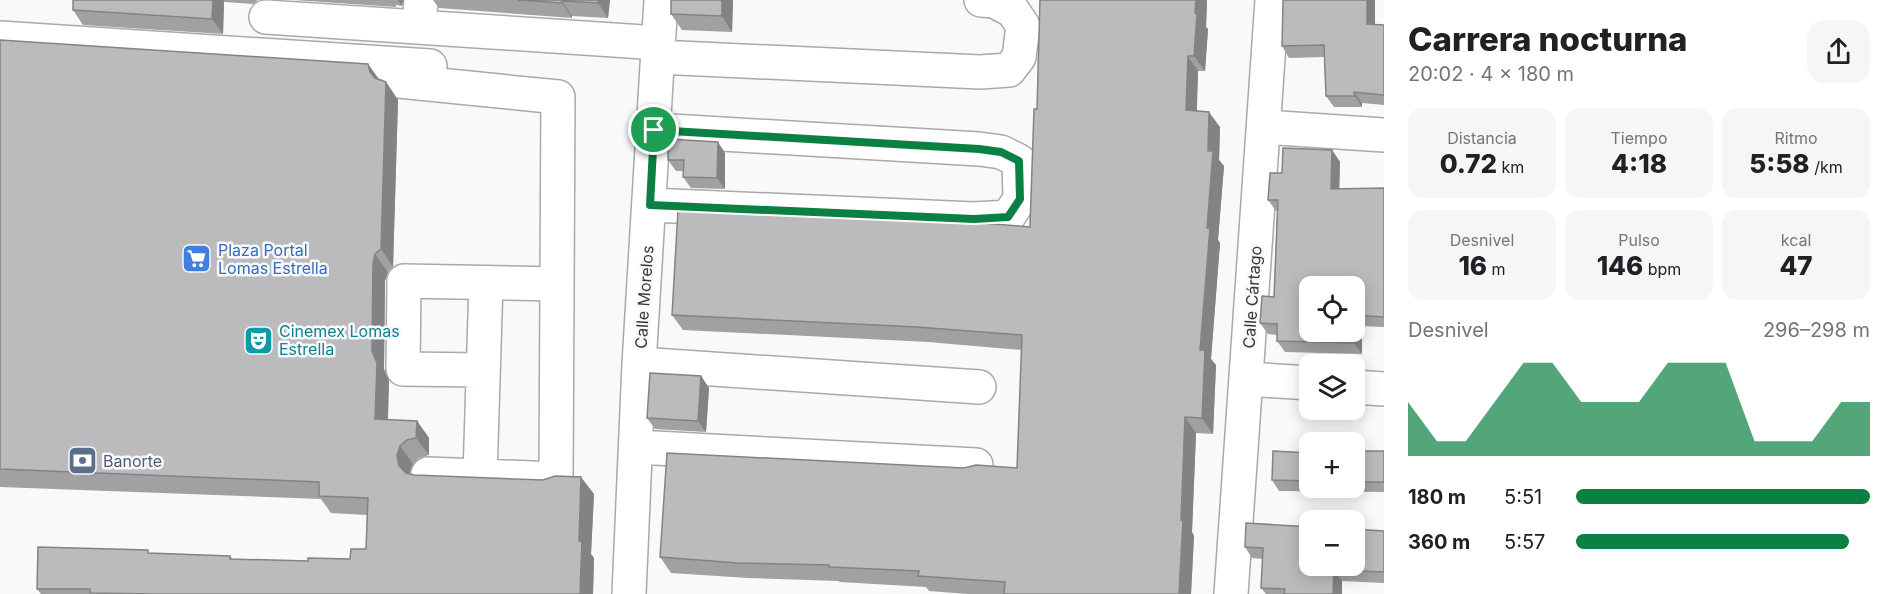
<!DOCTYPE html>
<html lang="es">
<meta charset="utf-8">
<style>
:root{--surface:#fff;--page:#f6f6f6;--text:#202124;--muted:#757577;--accent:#0b8043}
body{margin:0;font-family:Inter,sans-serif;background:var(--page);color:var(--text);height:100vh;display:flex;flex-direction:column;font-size:22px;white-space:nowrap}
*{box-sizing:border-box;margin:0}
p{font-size:20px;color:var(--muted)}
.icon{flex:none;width:33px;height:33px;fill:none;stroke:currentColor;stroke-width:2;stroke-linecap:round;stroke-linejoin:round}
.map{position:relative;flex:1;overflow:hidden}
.drawer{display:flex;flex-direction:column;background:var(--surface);width:510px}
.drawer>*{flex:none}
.buttons{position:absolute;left:1299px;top:276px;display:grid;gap:12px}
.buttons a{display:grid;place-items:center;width:66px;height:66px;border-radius:12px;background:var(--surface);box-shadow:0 3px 15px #0003;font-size:30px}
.pin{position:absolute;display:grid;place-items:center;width:51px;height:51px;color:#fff;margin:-26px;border:3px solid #fff;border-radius:50%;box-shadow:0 2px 6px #0007}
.round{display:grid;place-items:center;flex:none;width:63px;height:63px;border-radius:18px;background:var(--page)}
.summary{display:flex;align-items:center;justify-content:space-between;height:102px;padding:0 24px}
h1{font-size:33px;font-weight:800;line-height:45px}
.stats{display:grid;grid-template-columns:repeat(3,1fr);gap:9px;height:102px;padding:6px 24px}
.stats div{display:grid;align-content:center;border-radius:15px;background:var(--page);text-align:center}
.stats b{font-size:26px;font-weight:800}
.stats small{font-size:16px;font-weight:400}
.stats p{font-size:16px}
.chart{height:168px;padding:12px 24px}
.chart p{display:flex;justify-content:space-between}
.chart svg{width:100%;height:108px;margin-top:6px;fill:var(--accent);opacity:.7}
ul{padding:0 24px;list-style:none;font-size:20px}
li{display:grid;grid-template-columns:96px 72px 1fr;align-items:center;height:45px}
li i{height:15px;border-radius:8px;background:var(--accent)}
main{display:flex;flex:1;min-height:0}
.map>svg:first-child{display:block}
</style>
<main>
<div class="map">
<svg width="1384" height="594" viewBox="0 0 1384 594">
<rect width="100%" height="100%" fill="#f9f9fb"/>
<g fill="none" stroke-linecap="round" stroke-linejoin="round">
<defs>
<path id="minor" d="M266,17L659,43
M419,27L421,0
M0,38L430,66
M658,57L980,72L1009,70L1019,57L1023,26L1013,11L994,1L981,0
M399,81L558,97L556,479L428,474
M1264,127L1384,135
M650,205L974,219L1008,217L1020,199L1019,161L1001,152L979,149L654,130
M639,364L979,387
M483,370L403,369L404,281L557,284
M1246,379L1310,383
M1354,387L1384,389
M636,447L976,465
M480,476L486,283
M629,594L639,364L661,0
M1231,594L1272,0"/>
</defs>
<use href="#minor" stroke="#a8a9ab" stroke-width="36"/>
<use href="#minor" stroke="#fff" stroke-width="33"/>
</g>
<path fill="#a1a1a3" d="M73,0H258L254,4L224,2L223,34L83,25L73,10Z
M293,0H403L402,6L396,5V7Z
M433,0H610L608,18L572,16V18L439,8Z
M733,0L732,32L682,30L671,14Z
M1040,0H1207L1206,27L1208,29L1205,71H1198L1197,111L1220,127L1219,160L1224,166L1218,240L1220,243L1211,359L1216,365L1213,434L1196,433L1192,532L1194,536L1191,594H968L929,591L926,587L840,582L838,581L748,578L671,573L660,557L964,468H1017L1022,350L928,342L683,330L672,315L1030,227L1037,109Z
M1375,0V25H1384V105L1362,103V107H1334L1326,96L1324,57L1289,58L1282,46Z
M0,40L379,80L386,82L398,100L393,267L388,272L385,281L384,369L389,381L388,420L417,421L429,438V455L419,458L413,464L410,474L414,475L594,494L591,554L594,558L593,594H41L37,589L150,553L230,556L233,559L308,561L350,559L366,549L367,515L331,513L321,499L0,487Z
M1332,150L1340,162L1339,189L1384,188V327L1362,326V354L1285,352L1277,341V335L1268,334L1260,323L1274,297L1277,211H1276L1268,200L1282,173Z
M725,153V189L691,188L683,177V171H676L668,160Z
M701,376L709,388L706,432L655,429L647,418Z
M1354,451H1384V492L1279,491L1272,480L1310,453V488H1354Z
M1384,531V583L1342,581V594H1266L1261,588L1263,559L1252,558L1245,547Z"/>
<path fill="#838385" d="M213,0H223L224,2L223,34L212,19Z
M398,0H403L402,6Z
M598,0H610L608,18L598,3Z
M722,0H733L732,32L722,16Z
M1196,0H1207L1206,27L1208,29L1205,71L1194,56Z
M1367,0H1375V35L1367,24Z
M562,1L572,16V18L562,3Z
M1188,56L1198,71L1196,126L1186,110Z
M368,64L381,82L382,89L370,72Z
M386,82L398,100L393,267L381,249Z
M1354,92L1362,103V107L1355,96Z
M1209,112L1220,127L1219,160L1224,166L1218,240L1220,243L1211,359L1216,365L1213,434L1202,418L1200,350L1207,228Z
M718,142L725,153V189L717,178Z
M1332,150L1340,162L1339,200L1331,189Z
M375,254L388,272L385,281L384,369L389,381L387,437L375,419L372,351L373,263Z
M1355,315L1362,326V354L1354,343Z
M701,376L709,388L706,432L698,421Z
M1185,417L1196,433L1192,532L1194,536L1191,594H1179Z
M417,421L429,438V455L416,438Z
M400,446L413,464L409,473L412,483L399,466L397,455Z
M581,477L594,494L591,554L594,558L593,594H580L579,541Z
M1334,570L1342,581V594H1333Z"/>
<path fill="#bbbbbe" stroke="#838385" stroke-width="1.5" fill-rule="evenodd" d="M73,0H213L212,19L73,10Z
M518,0H598V3L562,1V3Z
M671,0H722V16L671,14Z
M1040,0H1196L1195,13L1197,14L1194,56H1188L1186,110L1209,112L1208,151H1213L1207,228H1210L1200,350H1205L1202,418L1185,417L1181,520H1183L1179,594H1004L1005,582L918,576L919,571L829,567V565L738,563L660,557L667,453L964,468L976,465L1017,468L1022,335L917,327L672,315L678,210L971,222L1030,227L1034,109H1037Z
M1283,0H1367V24L1384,25V95L1354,92L1355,96H1326L1324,45L1282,46Z
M0,40L368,64L370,72L375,78L386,82L381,249L375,254L373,263L372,351L377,363L375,419L417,421L416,438L407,440L400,446L397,455L399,466L406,473L414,475L543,480L555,476L581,477L579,541H582L580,594H153L90,593V589H37L38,547L148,550V553L230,556V559L308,561V558L350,559L351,549H366L368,498L319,496V482L0,469Z
M668,139L718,142L717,178L683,177L684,160H668Z
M1283,148L1332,150L1331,189L1384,188V317L1355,315L1354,343L1277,341V324L1260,323L1262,296L1274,297L1278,200H1268L1270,173H1282ZM1310,286H1354V332H1310Z
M650,373L701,376L698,421L647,418Z
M1273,451L1310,453V481L1272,480Z
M1354,451H1384V482H1354Z
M1246,523L1310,527V566H1354V529L1384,531V572L1334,570L1333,594H1284L1285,589L1261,588L1263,548L1245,547Z"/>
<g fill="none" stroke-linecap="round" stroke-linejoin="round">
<defs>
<path id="route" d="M654,130L979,149L1001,152L1019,161L1020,199L1008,217L974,219L650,205Z"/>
</defs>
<use href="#route" stroke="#fff" stroke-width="12"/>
<use href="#route" stroke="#0b8043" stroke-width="8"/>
</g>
<defs>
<symbol id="supermarket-square" viewBox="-11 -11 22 22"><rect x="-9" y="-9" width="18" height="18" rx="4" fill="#3f7fe0" stroke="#f9f9fb"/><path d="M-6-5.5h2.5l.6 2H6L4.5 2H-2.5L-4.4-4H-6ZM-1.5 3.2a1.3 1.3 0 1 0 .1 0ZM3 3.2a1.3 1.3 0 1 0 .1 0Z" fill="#fff"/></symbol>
<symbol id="theatre-square" viewBox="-11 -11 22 22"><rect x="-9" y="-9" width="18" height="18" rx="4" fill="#0f9aa8" stroke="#f9f9fb"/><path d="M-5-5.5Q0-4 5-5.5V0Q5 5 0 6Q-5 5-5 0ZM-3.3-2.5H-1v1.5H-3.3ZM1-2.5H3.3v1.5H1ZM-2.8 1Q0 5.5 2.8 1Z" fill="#fff"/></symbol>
<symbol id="bank-square" viewBox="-11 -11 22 22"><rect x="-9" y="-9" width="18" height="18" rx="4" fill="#5c6f8a" stroke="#f9f9fb"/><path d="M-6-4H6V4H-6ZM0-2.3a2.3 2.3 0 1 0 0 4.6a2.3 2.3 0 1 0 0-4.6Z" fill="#fff"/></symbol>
</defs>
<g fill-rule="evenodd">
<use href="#supermarket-square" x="180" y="242" width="33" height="33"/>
<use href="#theatre-square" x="242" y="324" width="33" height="33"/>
<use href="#bank-square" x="66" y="444" width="33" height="33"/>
</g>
<g text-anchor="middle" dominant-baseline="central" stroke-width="5" stroke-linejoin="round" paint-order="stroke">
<g font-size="16" fill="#366cbe" stroke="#f9f9fb" text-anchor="start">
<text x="218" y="250">Plaza Portal<tspan x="218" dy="18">Lomas Estrella</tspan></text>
</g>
<g font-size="16" fill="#373738" stroke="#f9f9fb">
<text transform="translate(644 297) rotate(-86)">Calle Morelos</text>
<text transform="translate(1252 297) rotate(-86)">Calle Cártago</text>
</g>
<g font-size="16" fill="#0d838f" stroke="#f9f9fb" text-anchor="start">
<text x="279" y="331">Cinemex Lomas<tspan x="279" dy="18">Estrella</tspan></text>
</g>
<g font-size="16" fill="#4e5e75" stroke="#f9f9fb" text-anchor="start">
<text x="103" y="461">Banorte</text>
</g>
</g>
</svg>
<div class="buttons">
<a><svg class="icon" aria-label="locate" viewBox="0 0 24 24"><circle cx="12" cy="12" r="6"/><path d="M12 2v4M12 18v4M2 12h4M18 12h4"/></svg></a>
<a><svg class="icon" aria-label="layers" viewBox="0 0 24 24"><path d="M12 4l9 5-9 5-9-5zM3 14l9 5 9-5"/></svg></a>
<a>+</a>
<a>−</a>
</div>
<div class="pin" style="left:654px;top:130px;background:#1e9e55"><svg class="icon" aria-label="arrive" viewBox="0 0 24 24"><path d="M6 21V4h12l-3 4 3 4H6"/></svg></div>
</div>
<section class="drawer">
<div class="summary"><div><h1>Carrera nocturna</h1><p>20:02 · 4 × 180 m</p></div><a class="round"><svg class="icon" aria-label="share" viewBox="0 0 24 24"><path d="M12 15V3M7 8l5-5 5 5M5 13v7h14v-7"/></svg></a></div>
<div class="stats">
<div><p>Distancia</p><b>0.72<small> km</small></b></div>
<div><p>Tiempo</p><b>4:18</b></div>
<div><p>Ritmo</p><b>5:58<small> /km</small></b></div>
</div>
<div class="stats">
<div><p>Desnivel</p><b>16<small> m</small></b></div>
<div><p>Pulso</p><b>146<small> bpm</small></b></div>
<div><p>kcal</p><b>47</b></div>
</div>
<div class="chart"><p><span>Desnivel</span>296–298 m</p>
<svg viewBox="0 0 160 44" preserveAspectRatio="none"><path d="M0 44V22L10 38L20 38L30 22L40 6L50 6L60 22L70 22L80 22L90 6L100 6L110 6L120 38L130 38L140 38L150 22L160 22V44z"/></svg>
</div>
<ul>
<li><b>180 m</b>5:51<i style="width:100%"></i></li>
<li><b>360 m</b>5:57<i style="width:93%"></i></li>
</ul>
</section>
</main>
